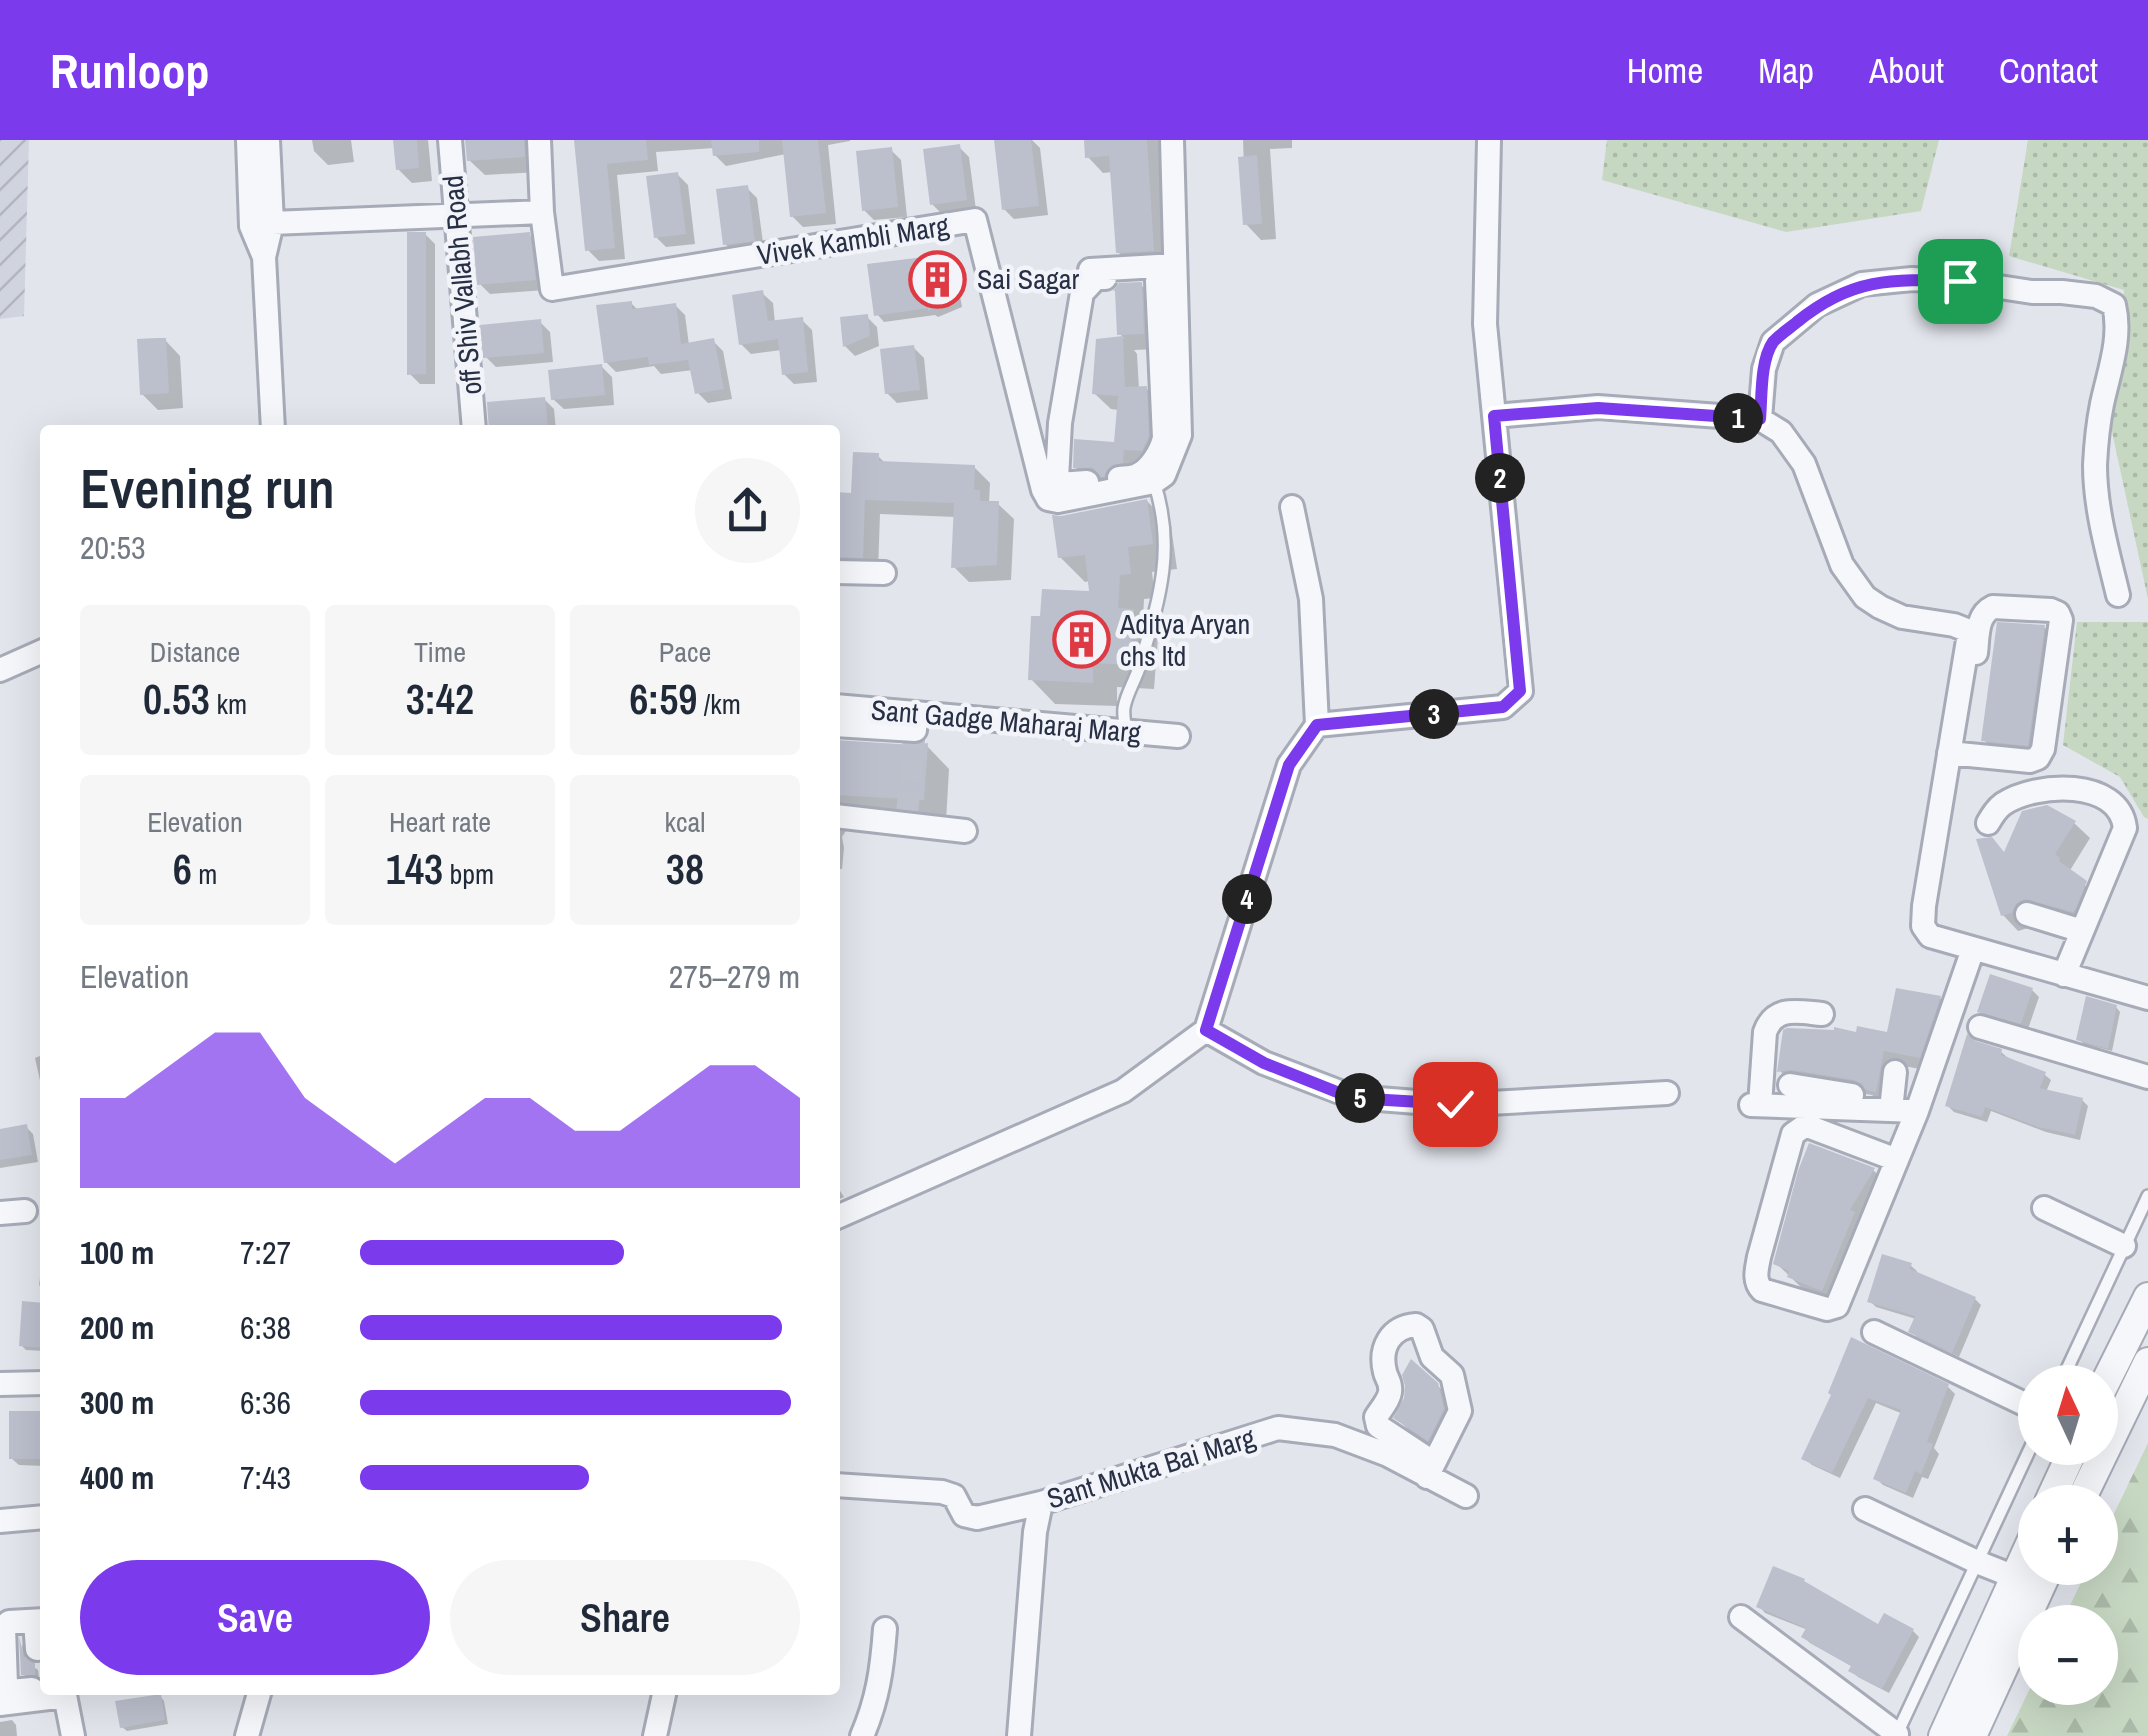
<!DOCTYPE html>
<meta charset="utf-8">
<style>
:root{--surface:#fff;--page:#f6f6f7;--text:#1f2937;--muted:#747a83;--accent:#7c3aed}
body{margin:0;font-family:"Archivo Narrow",sans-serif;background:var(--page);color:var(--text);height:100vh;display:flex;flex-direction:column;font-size:38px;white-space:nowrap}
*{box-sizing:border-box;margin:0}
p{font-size:32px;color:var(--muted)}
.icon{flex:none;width:55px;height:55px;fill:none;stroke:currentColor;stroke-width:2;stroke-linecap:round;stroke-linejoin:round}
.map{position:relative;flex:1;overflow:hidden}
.side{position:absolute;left:40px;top:285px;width:800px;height:1270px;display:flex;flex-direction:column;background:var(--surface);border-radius:10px;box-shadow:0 10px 40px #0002}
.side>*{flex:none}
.needle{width:65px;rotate:356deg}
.controls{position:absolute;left:2018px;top:1225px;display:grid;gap:20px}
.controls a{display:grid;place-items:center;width:100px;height:100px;border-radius:50%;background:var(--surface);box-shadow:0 10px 40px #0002;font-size:50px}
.pin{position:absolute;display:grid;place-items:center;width:85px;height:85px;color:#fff;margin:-42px;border-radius:20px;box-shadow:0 5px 15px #0006}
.km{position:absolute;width:50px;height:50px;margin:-25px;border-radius:50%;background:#222;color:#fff;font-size:28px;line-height:50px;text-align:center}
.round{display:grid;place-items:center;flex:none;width:105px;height:105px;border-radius:52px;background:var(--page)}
.head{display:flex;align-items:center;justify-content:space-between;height:170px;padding:0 40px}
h1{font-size:55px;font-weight:600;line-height:75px}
.figures{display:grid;grid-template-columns:repeat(3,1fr);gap:15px;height:170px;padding:10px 40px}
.figures div{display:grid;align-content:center;border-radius:10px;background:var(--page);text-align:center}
.figures b{font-size:42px;font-weight:600}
.figures small{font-size:28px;font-weight:400}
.figures p{font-size:28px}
.chart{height:280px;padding:20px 40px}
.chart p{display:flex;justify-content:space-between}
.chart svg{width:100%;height:180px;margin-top:10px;fill:var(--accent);opacity:.7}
.button{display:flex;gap:20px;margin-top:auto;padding:20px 40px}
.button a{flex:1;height:115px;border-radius:60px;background:var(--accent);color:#fff;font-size:40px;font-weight:600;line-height:115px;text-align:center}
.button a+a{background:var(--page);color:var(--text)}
ul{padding:0 40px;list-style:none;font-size:32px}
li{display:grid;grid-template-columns:160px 120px 1fr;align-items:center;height:75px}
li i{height:25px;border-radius:12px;background:var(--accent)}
header{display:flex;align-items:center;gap:60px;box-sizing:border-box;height:140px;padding:0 50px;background:var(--accent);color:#fff}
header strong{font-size:48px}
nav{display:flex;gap:55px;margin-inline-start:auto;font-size:35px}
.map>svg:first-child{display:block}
</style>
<header>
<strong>Runloop</strong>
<nav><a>Home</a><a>Map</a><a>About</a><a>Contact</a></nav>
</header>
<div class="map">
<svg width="2148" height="1596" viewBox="0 0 2148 1596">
<defs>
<pattern id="industrial-furrows" width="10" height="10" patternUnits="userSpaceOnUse" patternTransform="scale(2.5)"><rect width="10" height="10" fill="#d0d4de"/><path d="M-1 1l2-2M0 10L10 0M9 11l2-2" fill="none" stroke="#b3b6c0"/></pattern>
<pattern id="green-dots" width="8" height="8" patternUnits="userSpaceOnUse" patternTransform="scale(2.5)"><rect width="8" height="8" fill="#c6d7c2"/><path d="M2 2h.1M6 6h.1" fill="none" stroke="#aab9a8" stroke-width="1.8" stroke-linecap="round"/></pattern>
<pattern id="forest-firs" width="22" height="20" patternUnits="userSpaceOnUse" patternTransform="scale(2.5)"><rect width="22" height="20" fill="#c6d7c2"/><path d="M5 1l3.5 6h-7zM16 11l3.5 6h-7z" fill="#aab9a8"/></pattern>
</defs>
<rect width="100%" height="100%" fill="#e2e5ec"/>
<path fill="url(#industrial-furrows)" d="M0,0H29L24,176L0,179Z"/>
<path fill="url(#green-dots)" d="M1607,0H1939L1921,71L1786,92L1602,40Z
M2028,0H2148V459L2111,287L2124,150L2009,116Z
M2077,482H2148V679L2144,677L2120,637L2063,605Z"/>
<path fill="url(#forest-firs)" d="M2148,1303V1596H2007L2035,1538V1548H2100V1482H2062L2088,1428H2100V1403Z"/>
<path fill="#0003" d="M312,0H351L354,22L328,25L314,11Z
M395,0H428L432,41L412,43L398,29Z
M468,0H534L539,32L485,35L469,20Z
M577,0H850V1L828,5L836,84L803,87L792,76L786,14L726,26L715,15L714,8L656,12L658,31L617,35L625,119L599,121L588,110Z
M1012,0H1032L1040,8L1048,75L1014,79L1004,69Z
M1086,0H1162L1168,126L1134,128L1118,112L1113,32L1103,33L1088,17Z
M1243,0H1292V8L1270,9L1276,99L1261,100L1246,84Z
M959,7L969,17L976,70L942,74L932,64Z
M891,10L901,20L907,77L874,80L864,70Z
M678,35L688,45L695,104L666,107L656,97Z
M747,48L757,58L764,110L736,114L725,104Z
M425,94L435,104V244H420L410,234Z
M529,95L539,105L545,150L490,154L480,144Z
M947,120L955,128L962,167L938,177L935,175L884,182L877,174Z
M1141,145L1157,160L1159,209L1134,210L1137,214L1139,249L1146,248L1161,264L1163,315L1138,338L1091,343L1075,327L1117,305L1119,270L1111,269L1095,254L1098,201L1124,198L1120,194Z
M762,153L773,163L775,183L802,180L812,190L817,242L794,244L784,234L782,210L751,214L741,204Z
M631,163L638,170L675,165L685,175L689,205L713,201L723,211L732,259L708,263L698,253L693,230L661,234L654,226L616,232L606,222Z
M867,177L877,187L879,206L855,216L845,206Z
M540,182L550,192L553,222L496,227L486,217Z
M165,200L180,216L183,268L158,270L142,254Z
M914,208L924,218L928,259L897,263L887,253Z
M602,227L612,237L614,265L564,269L553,259Z
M544,259L554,269L556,290H492L490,264Z
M878,316L886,324L974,327L990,343L989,363L998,364L1014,379L1011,440L969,442L954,427L956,377L880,374L878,432L835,431V355L854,356Z
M1147,361L1171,386L1177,429L1152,432L1155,458L1144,459L1143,480L1158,496L1154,549L1117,547V566L1055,564L1031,539L1043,479L1092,453L1090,441L1085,442L1060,417Z
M2044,487L2060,503L2043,620L1999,616L1984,600Z
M835,603L927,606L949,629L946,682L848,676L847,689L842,697L844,708L842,729H835Z
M2074,683L2090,698L2069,732L2101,759L2088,786L2031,779L2028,788L2018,791L2003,775L2006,714Z
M2032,850L2039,857L2028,889L1987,879L1980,872Z
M1940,858L1955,874L1935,932L1899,925L1884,965L1872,955L1809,945L1795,946L1780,931L1889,895Z
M2116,867L2120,872L2112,911L2084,904L2079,899Z
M2001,912L2007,917L2045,935L2051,940L2046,952L2082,960L2088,966L2080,1000L2046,992L1991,971L1987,982L1954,972L1948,966Z
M45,914V963L35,918Z
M26,987L33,994L38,1022L0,1028V991Z
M1873,1030L1889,1045L1838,1165L1805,1151L1776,1123Z
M835,1043L844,1057L835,1061Z
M45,1103V1152L39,1145Z
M1910,1125L1917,1131L1916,1134L1975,1159L1981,1165L1959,1217L1917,1197L1911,1191L1916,1179L1876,1167L1870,1161Z
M45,1165V1211L26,1210L22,1206Z
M1437,1245L1453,1261L1444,1315L1412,1293L1396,1278Z
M1947,1246L1955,1254L1934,1308L1939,1314L1928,1339L1922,1337L1913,1358L1883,1345L1876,1338L1903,1274L1876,1263L1840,1338L1812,1325L1804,1318L1834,1256Z
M45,1273V1326L19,1325L11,1318Z
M1759,1466L1878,1487L1913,1491L1919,1497L1889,1553L1858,1537L1851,1530L1853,1527L1810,1503L1804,1497L1808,1490L1765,1473Z
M22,1503L27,1522L38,1530L39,1538H28L23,1534Z
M160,1556L164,1561L168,1584L127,1591L122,1587Z
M12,1580L16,1585L17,1596H0V1582Z"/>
<path fill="#bcc0cd" d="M393,0H417L419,28L396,30Z
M465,0H524L525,17L467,21Z
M574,0H646L648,20L607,24L615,108L585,111Z
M711,0H759V12L713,16Z
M782,0H818L826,73L790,77Z
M994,0H1031L1039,66L1002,70Z
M1084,0H1147L1154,111L1116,113L1109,16L1085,18Z
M960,4L967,60L930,65L923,9Z
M892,7L898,67L862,71L856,11Z
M1257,15L1262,84L1243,85L1238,17Z
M678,32L686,94L654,98L646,36Z
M748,45L755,101L723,105L716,49Z
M407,92H426V234L407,235Z
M530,92L536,140L477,145L473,97Z
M924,117L948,118L956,159L928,171V168L874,176L867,124Z
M1142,142L1144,194L1117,195L1115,151H1113L1119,143Z
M763,150L768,181L803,177L808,232L782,235L778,199L739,205L732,155Z
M632,161V169L676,163L681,204L714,198L724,249L695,254L688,220L649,225L648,217L604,223L596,165Z
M868,174L870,196L843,207L840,177Z
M541,179L544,213L483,218L480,185Z
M1123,196L1125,247L1147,246L1149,296L1142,311L1124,310L1123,323L1111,326L1104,337H1101L1093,328H1073L1074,299L1114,302L1118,256L1092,254L1096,199Z
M157,198H166L169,253L140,255L137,199Z
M914,205L920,250L885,254L880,209Z
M602,224L605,255L551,260L548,230Z
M545,257L548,286L489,290L487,262Z
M853,312L879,313V321L975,325L974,350H980V361H999L997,425L951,428L954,363L865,360L863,418L835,417V352L851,353Z
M1147,359L1153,404L1128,407L1131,434L1120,435L1118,468L1134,469L1130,525L1093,523V543L1028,540L1031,476H1040L1042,449L1089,451L1085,415L1058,418L1052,375L1061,376Z
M1997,482L2045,485L2028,606L1981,601Z
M835,600L914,605L928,603L924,660L835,655Z
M2047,665L2076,681L2055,714L2060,718L2059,721L2087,741L2076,768L2073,772L2025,759L2016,764L2012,773L2001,776L1976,699L1992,697L2004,712L2022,671Z
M1990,834L2033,848L2021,884L1977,872Z
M1896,848L1941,856L1920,918L1884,911L1876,952L1866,950L1862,944L1854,940L1792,930L1777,932L1783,890L1787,888L1834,890V887L1856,892L1857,886L1887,892Z
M2086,856L2117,865L2108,909L2076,900Z
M1967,894L1976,901L2002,909L2001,915L2046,932L2040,948L2083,958L2075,995L2038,987L1985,967L1982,977L1945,966Z
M27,984L32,1015L0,1020V989Z
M1809,1003L1875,1028L1850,1070L1855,1072L1822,1151L1787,1137L1789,1131L1773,1124L1798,1031Z
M1882,1114L1912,1123L1910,1129L1976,1157L1952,1213L1908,1192L1915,1176L1867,1162Z
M22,1161L45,1163V1208L19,1206Z
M1851,1197L1949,1244L1927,1302L1933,1304L1921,1334L1915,1331L1906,1353L1873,1339L1901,1270L1868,1258L1832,1333L1801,1319L1831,1255L1828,1253Z
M1411,1219L1438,1243L1444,1269L1428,1301L1393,1278L1404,1258L1405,1246L1402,1235Z
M9,1271H45V1319H9Z
M1773,1426L1805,1439L1804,1441L1878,1484L1884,1473L1914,1489L1882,1549L1848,1531L1851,1526L1801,1497L1806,1488L1756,1467Z
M19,1496L24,1517L35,1523V1535H21Z
M161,1554L165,1580L120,1588L115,1561Z"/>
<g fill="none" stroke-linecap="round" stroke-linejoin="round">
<path stroke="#bdc1cb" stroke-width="22" stroke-dasharray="22 11" stroke-linecap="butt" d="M907,674L915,590"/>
<defs>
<path id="service" d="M1126,592C1125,584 1123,575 1124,568C1126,554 1136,539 1140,525C1159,460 1176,408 1154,342
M2061,1242L2148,1056
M1896,1596L2035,1298"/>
<path id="minor" d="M248,0L251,86L264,117
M268,0L272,83L264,117L273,290
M450,0L474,290
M539,0L542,72L552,149L975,80L1043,350L1048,359L1058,361L1154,342L1164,335L1180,295L1172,0
M272,83L542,72
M1090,130L1175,125
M1495,276L1598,267L1760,279L1781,292L1804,324L1842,425L1865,457L1880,467L1902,477L1954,485L1964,489L1969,494L1924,766L1923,786L1930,796L2148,858
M1760,279L1764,229L1773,202L1817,165L1862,144L1912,139L1960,141L2032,152H2062L2096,156L2114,165C2122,198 2109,231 2102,264C2098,284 2096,305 2095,325C2095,369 2108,413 2118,455
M1119,338C1125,337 1132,338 1137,335C1150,330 1161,311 1164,298L1157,141
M1087,342L1059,344L1057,339L1060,283L1082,153L1096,138H1105
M1292,367L1311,459L1317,585
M835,432L884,433
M0,530L45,510
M835,566L1178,596
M835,585L915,590L916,574
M1949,613L2030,621L2038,618L2043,609L2061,480L2058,473L2051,470L1993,467C1976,475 1978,497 1976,513
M835,676L965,691
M1988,683C1992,676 1996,669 2003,664C2036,642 2119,638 2125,688L2064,835
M2027,774L2082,791
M1980,887L2148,937
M1206,890L1264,923L1353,957L1455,965L1667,953
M1790,945L1852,955
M1751,965L1917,971L1973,809
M1760,965L1765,892C1775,865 1798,872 1822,874
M1891,970L1895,932
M1897,1020L1810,987H1803L1793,994L1759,1117C1757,1128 1753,1141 1762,1150L1827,1169L1837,1166L1917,971
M2044,1068L2124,1106
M0,1073L25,1071
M835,1078L1123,951L1206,890L1289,625L1317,585L1503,567L1521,551L1485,184L1489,0
M1874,1192L2035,1269
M0,1244L45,1243
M1427,1337L1460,1271L1452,1235L1432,1217L1422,1189L1416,1185C1390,1187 1379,1208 1385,1232C1386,1237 1390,1242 1390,1247C1392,1257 1381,1269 1376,1277L1378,1286L1434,1323
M835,1345L942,1352L954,1356L964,1375L977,1378L1041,1363L1278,1288L1335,1295L1388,1315L1466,1356
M1865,1369L1977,1422L2030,1443
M0,1381L45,1377
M1741,1477L1897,1594
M35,1481L37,1509
M32,1549L10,1551L6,1545L4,1487L9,1482L45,1480
M64,1550L73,1596
M0,1564L65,1556
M247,1596L260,1550
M655,1596L665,1550
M862,1596C878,1559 882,1529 885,1489
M1019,1596L1035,1392L1041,1363"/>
<path id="tertiary" d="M2100,1253L2148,1157
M2049,1362L2074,1308
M2080,1362L2148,1222
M1943,1596L2035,1393
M1972,1596L2049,1428"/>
</defs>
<use href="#service" stroke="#a6abb7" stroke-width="16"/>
<use href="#minor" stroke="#a6abb7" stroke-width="28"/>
<use href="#tertiary" stroke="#a6abb7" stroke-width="32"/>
<use href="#service" stroke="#f6f7fa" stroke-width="11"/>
<use href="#minor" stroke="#f6f7fa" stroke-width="22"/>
<use href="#tertiary" stroke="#f6f7fa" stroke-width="28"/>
</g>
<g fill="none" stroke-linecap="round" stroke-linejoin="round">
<defs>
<path id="route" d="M1455,964L1352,958L1264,923L1206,890L1289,625L1317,585L1503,567L1520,551L1494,276L1598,268L1760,279C1762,257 1760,221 1773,202C1779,195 1790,188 1797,182C1852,137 1893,139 1960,141"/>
</defs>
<use href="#route" stroke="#fff" stroke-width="20"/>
<use href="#route" stroke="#7c3aed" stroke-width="12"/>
</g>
<defs>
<symbol id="building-ring" viewBox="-11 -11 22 22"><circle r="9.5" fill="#f2f4f9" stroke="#de3a44" stroke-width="1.5"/><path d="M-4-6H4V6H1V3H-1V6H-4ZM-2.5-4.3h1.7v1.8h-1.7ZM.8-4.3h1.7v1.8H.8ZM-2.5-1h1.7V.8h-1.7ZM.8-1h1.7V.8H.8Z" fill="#de3a44"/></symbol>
</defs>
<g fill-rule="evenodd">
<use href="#building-ring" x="906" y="108" width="63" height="63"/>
<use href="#building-ring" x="1050" y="468" width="63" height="63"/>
</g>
<g text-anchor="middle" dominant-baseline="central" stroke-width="9" stroke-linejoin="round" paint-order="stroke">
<g font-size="28" fill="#283046" stroke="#f2f4f9">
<text transform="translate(853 100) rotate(-9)">Vivek Kambli Marg</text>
<text transform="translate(462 145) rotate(-95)">off Shiv Vallabh Road</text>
<text transform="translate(1006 581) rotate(5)">Sant Gadge Maharaj Marg</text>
<text transform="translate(1151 1328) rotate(-17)">Sant Mukta Bai Marg</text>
</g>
<g font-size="28" fill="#283046" stroke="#f2f4f9" text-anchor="start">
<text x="977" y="139">Sai Sagar</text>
<text x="1120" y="484">Aditya Aryan<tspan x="1120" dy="32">chs ltd</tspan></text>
</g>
</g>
</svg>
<div class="controls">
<a><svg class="needle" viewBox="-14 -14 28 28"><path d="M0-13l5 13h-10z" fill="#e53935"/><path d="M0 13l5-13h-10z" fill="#747a83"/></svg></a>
<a>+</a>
<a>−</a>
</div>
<div class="pin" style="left:1960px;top:141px;background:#1e9e55"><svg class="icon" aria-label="arrive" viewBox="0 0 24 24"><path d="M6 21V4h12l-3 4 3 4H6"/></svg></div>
<div class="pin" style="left:1455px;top:964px;background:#d93025"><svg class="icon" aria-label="check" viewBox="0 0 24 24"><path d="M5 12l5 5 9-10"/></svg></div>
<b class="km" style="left:1738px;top:278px">1</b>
<b class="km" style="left:1500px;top:338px">2</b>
<b class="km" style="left:1434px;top:574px">3</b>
<b class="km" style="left:1247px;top:759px">4</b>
<b class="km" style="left:1360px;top:958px">5</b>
<section class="side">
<div class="head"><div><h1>Evening run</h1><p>20:53</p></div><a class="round"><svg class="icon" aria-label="share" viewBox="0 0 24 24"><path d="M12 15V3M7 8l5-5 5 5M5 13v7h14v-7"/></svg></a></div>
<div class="figures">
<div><p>Distance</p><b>0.53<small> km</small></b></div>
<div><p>Time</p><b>3:42</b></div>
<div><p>Pace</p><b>6:59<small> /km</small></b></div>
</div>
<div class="figures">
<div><p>Elevation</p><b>6<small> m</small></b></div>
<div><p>Heart rate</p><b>143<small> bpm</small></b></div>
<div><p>kcal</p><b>38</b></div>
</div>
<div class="chart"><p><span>Elevation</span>275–279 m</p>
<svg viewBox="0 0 160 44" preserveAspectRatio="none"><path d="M0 44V22L10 22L20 14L30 6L40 6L50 22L60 30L70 38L80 30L90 22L100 22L110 30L120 30L130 22L140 14L150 14L160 22V44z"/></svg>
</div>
<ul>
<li><b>100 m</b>7:27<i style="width:60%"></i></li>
<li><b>200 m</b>6:38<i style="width:96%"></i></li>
<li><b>300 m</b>6:36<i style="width:98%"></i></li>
<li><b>400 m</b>7:43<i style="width:52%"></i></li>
</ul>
<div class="button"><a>Save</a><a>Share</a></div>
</section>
</div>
